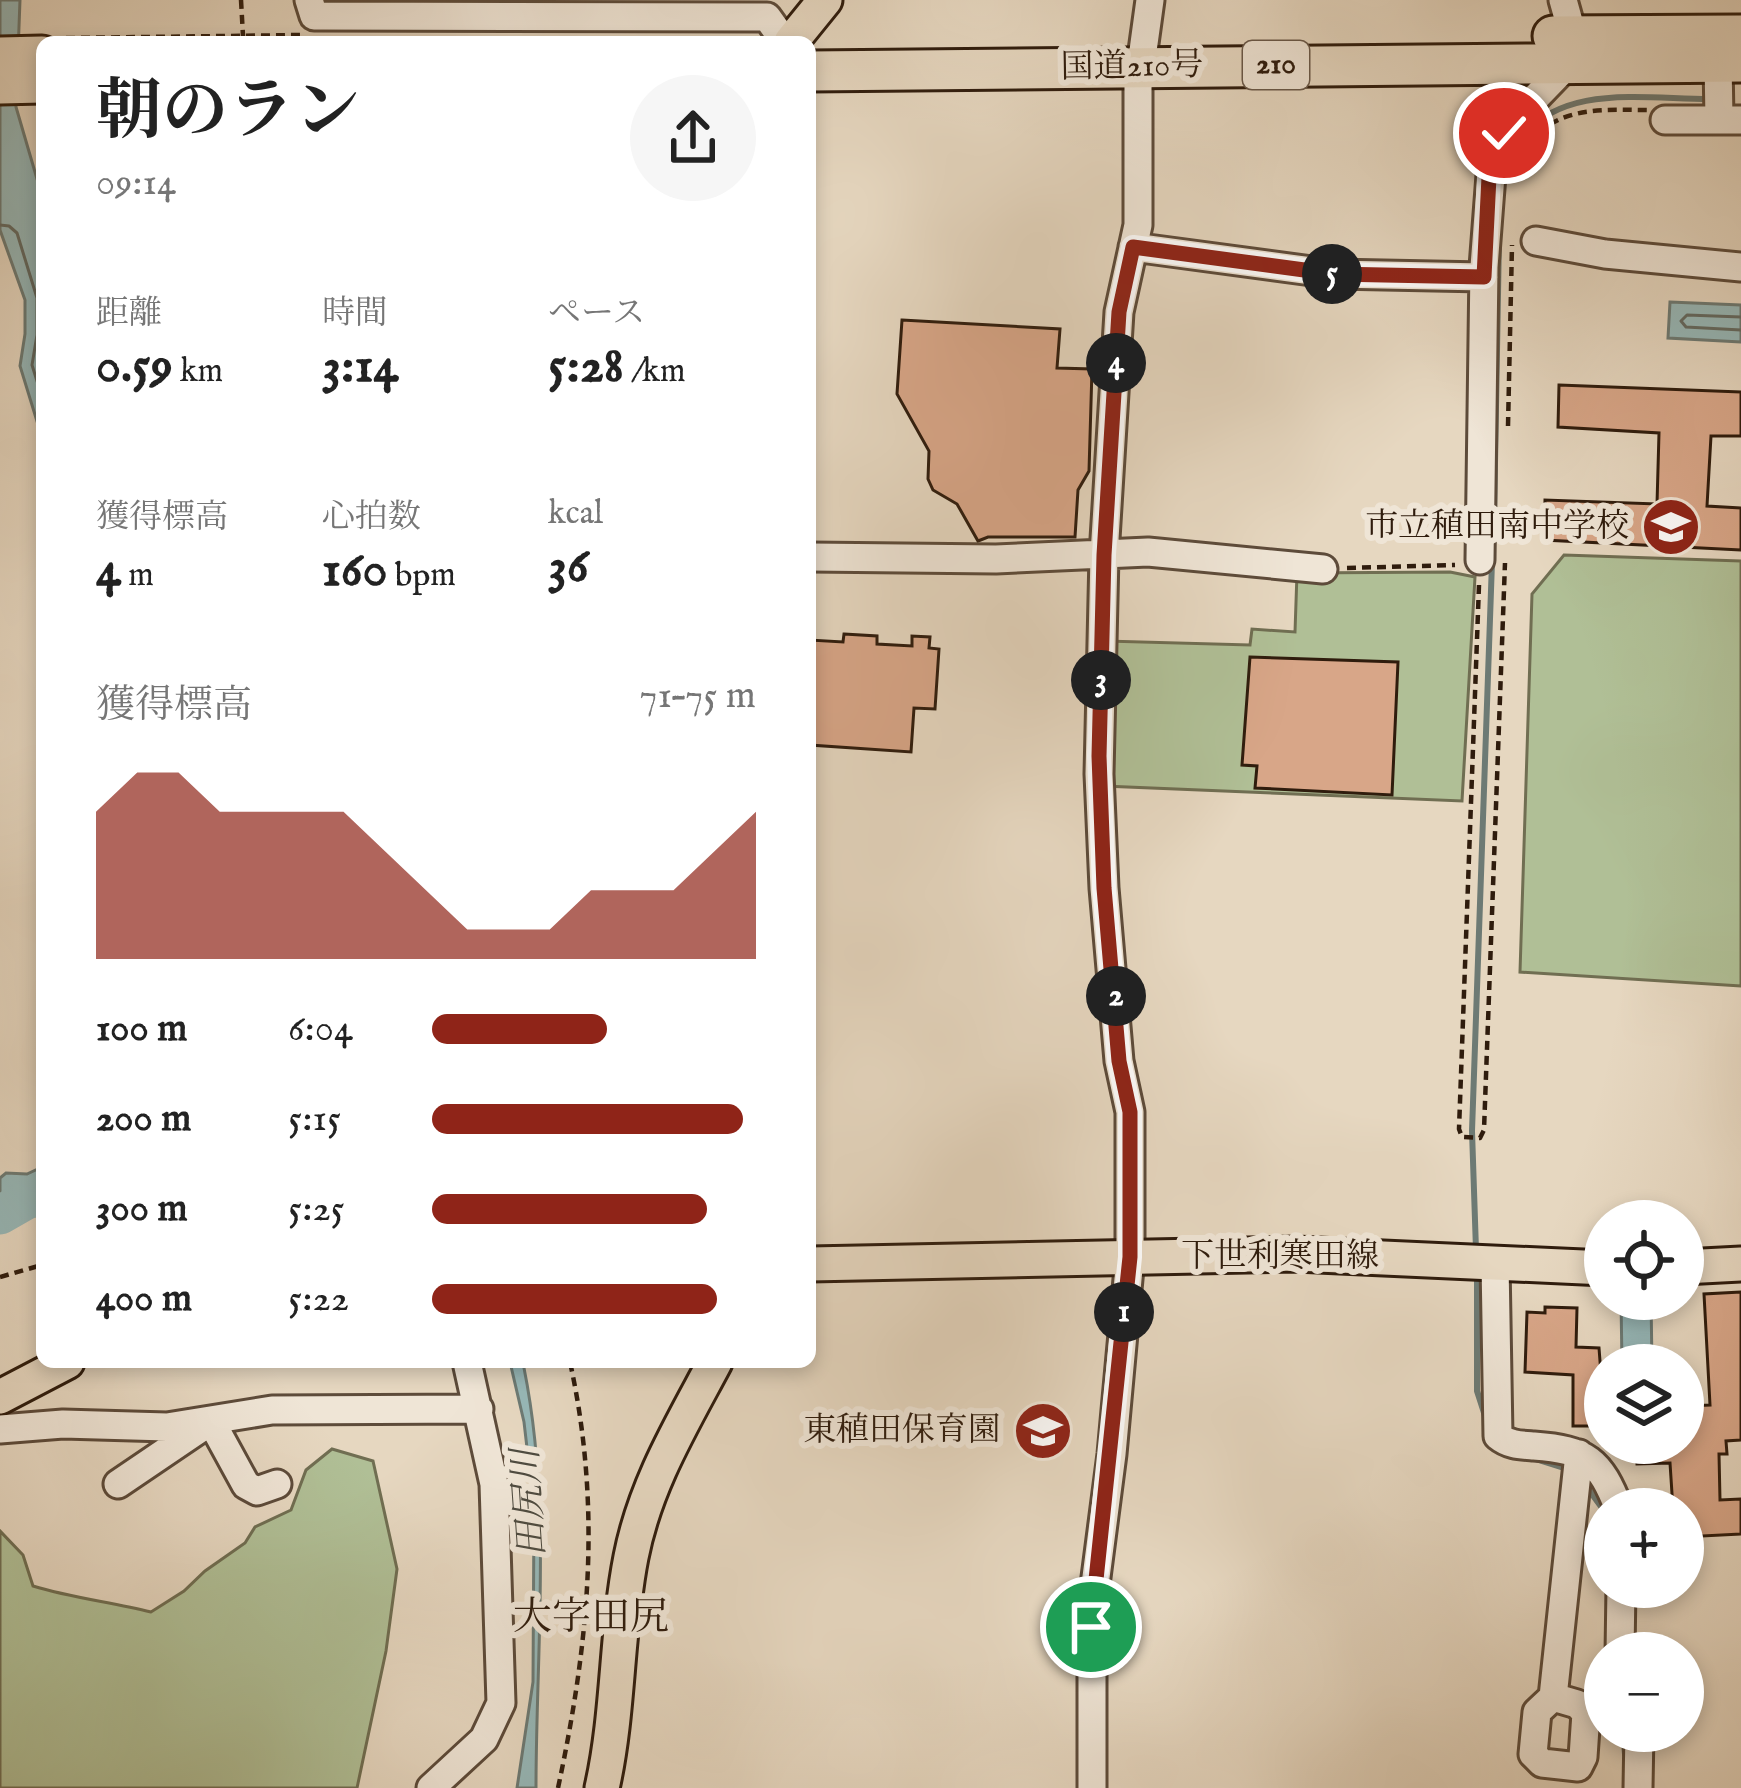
<!DOCTYPE html>
<html lang="ja">
<meta charset="utf-8">
<style>
:root{--surface:#fff;--page:#f6f6f6;--text:#222;--muted:#767676;--accent:#8f2418}
body{margin:0;font-family:"IM FELL English","Noto Serif JP",serif;background:var(--page);color:var(--text);height:100vh;display:flex;flex-direction:column;font-size:45px;white-space:nowrap}
*{box-sizing:border-box;margin:0}
p{font-size:39px;color:var(--muted)}
.icon{flex:none;width:66px;height:66px;fill:none;stroke:currentColor;stroke-width:2;stroke-linecap:round;stroke-linejoin:round}
.map{position:relative;flex:1;overflow:hidden}
.side{position:absolute;left:36px;top:36px;width:780px;height:1332px;display:flex;flex-direction:column;background:var(--surface);border-radius:18px;box-shadow:0 6px 18px #0003}
.side>*{flex:none}
.fabs{position:absolute;left:1584px;top:1200px;display:grid;gap:24px}
.fabs a{display:grid;place-items:center;width:120px;height:120px;border-radius:50%;background:var(--surface);box-shadow:0 6px 18px #0003;font-size:60px}
.pin{position:absolute;display:grid;place-items:center;width:102px;height:102px;color:#fff;margin:-51px;border:6px solid #fff;border-radius:50%;box-shadow:0 3px 12px #0007}
.km{position:absolute;width:60px;height:60px;margin:-30px;border-radius:50%;background:#222;color:#fff;font-size:33px;line-height:60px;text-align:center}
.round{display:grid;place-items:center;flex:none;width:126px;height:126px;border-radius:63px;background:var(--page)}
.headline{display:flex;align-items:center;justify-content:space-between;height:204px;padding:0 60px}
h1{font-size:66px;font-weight:700;line-height:90px}
.stats{display:grid;grid-template-columns:repeat(3,1fr);gap:18px;height:204px;padding:12px 60px}
.stats div{display:grid;align-content:center}
.stats b{font-size:51px;font-weight:700}
.stats small{font-size:33px;font-weight:400}
.stats p{font-size:33px}
.chart{height:336px;padding:24px 60px}
.chart p{display:flex;justify-content:space-between}
.chart svg{width:100%;height:216px;margin-top:12px;fill:var(--accent);opacity:.7}
ul{padding:0 60px;list-style:none;font-size:39px}
li{display:grid;grid-template-columns:192px 144px 1fr;align-items:center;height:90px}
li i{height:30px;border-radius:15px;background:var(--accent)}
.map>svg:first-child{display:block}
</style>
<div class="map">
<svg width="1741" height="1788" viewBox="0 0 1741 1788">
<rect width="100%" height="100%" fill="#e6d7c0"/>
<filter id="stains"><feTurbulence type="fractalNoise" baseFrequency=".00167" numOctaves="4"/><feColorMatrix values="0 0 0 0 .2 0 0 0 0 .09 0 0 0 0 .02 0 0 0 .5 -.17"/></filter>
<radialGradient id="worn" r=".72"><stop offset=".6" stop-color="#630" stop-opacity="0"/><stop offset="1" stop-color="#630" stop-opacity=".3"/></radialGradient>
<path fill="#b0bf96" stroke="#706e52" stroke-width="3" d="M1564,555L1741,561V986L1520,972L1532,594Z
M1450,572L1475,577L1462,801L1104,786L1106,641L1250,645L1252,629L1295,632L1297,573Z
M332,1449L373,1461L397,1569L386,1651L357,1788H0V1531L23,1555L33,1586C72,1598 111,1602 151,1612L184,1591L205,1571L245,1543L255,1527L291,1510L306,1470Z"/>
<path fill="#97b8b8" stroke="#6d7a74" stroke-width="3" d="M0,0H20L16,107L42,196V450L40,431L20,366L25,334V300L0,230Z
M1670,302L1741,305V342L1668,338Z
M42,1167V1214L35,1216L13,1208L0,1209V1178L6,1173L27,1174Z
M1621,1299H1651L1652,1365H1622Z
M510,1362H522L524,1368C552,1507 536,1648 536,1788H517L533,1682L534,1508L524,1422Z"/>
<g fill="none" stroke-linecap="round" stroke-linejoin="round">
<path stroke="#636a62" stroke-width="3" d="M0,225L9,226L17,233L37,298V335L32,365L42,397
M1741,317L1687,315L1681,321L1686,327L1741,330"/>
<path stroke="#6d7a74" stroke-width="6" d="M1516,144C1559,82 1643,99 1709,99
M1494,519L1499,238
M1476,1250L1472,1131L1492,562
M1477,1275V1391L1487,1422
M1529,1457L1567,1469
M1586,1486L1605,1512
M1623,1731L1625,1754"/>
<path stroke="#97b8b8" stroke-width="39" d="M0,1215L42,1191"/>
</g>
<path fill="#d8a688" stroke="#2f1c0d" stroke-width="3" d="M902,320L1060,329L1057,368L1092,369L1089,471L1078,490L1075,537H988L978,541L957,504L933,490L928,479L929,451L897,394Z
M1559,385L1741,392V436H1711L1707,506L1741,508V550L1544,540L1545,500L1657,504L1659,433L1558,427Z
M844,634L877,636V644L912,646V636L930,637L929,648L939,649L935,709L914,708L911,752L810,745V640L843,642Z
M1250,657L1398,662L1392,795L1255,788L1257,766L1242,765Z
M1741,1292V1440L1726,1441L1727,1454H1719L1720,1500L1741,1499V1534L1683,1537V1509H1673L1670,1463L1637,1464L1636,1443H1683V1406L1710,1405L1704,1294Z
M1545,1307L1577,1308L1576,1347L1599,1348L1605,1426H1573V1375L1525,1372L1527,1312L1545,1313Z"/>
<g fill="none" stroke-linecap="round" stroke-linejoin="round">
<defs>
<path id="minor" d="M309,0L314,16L767,17L785,42
M1563,0L1573,36
M1718,62L1719,119
M1665,120H1741
M1536,241L1605,254L1741,267
M1133,247L1334,274L1484,277
M810,557L996,559L1148,552L1323,569
M1480,560L1484,267L1492,162L1514,120L1570,62
M1495,1263L1498,1436C1509,1445 1520,1445 1534,1446C1587,1450 1600,1460 1619,1509
M0,1429L63,1424L167,1427L272,1410L479,1409
M118,1484L211,1421L246,1485L257,1491L277,1484
M1620,1653L1621,1587
M1553,1697L1577,1704L1586,1713L1583,1757L1578,1767L1542,1763L1533,1754L1537,1712L1553,1697L1579,1454
M431,1788L484,1739L501,1703L494,1484L467,1362
M1092,1788V1608L1112,1454L1130,1257V1112L1119,1061L1104,888L1099,774L1104,555L1119,312L1138,225V87L1150,0
M1638,1788L1639,1731"/>
<path id="major" d="M791,42L825,0
M810,1264L1296,1254L1605,1268
M1683,1267L1741,1264
M0,1397L67,1362
M602,1788C619,1713 616,1633 631,1557C645,1485 681,1426 715,1362"/>
<path id="highway" d="M1553,36L1741,35
M0,57L42,56
M810,71L1741,62
M0,84L42,83"/>
</defs>
<use href="#minor" stroke="#5d4b3a" stroke-width="33"/>
<use href="#major" stroke="#2f1c0d" stroke-width="39"/>
<use href="#highway" stroke="#2f1c0d" stroke-width="45"/>
<path stroke="#2f1c0d" stroke-width="4.5" stroke-dasharray="9 6" stroke-linecap="butt" d="M241,0L243,36
M66,38L300,35
M1538,133C1569,106 1608,110 1647,110
M1508,426L1512,245
M1347,568L1455,565
M1479,585L1459,1129L1462,1137L1480,1138L1484,1130L1505,563
M0,1277L42,1265
M558,1788C589,1643 602,1508 570,1362"/>
<use href="#minor" stroke="#efe5d6" stroke-width="27"/>
<use href="#major" stroke="#e6d7c0" stroke-width="33"/>
<use href="#highway" stroke="#e6d7c0" stroke-width="39"/>
</g>
<g fill="none" stroke-linecap="round" stroke-linejoin="round">
<defs>
<path id="route" d="M1091,1627L1130,1257V1112L1119,1061L1104,888L1099,756L1104,555L1119,312L1133,247L1334,274L1484,277L1489,177L1504,133"/>
</defs>
<use href="#route" stroke="#fff" stroke-width="24"/>
<use href="#route" stroke="#8f2418" stroke-width="15"/>
</g>
<defs>
<symbol id="school-disc" viewBox="-11 -11 22 22"><circle r="9.5" fill="#8f2418" stroke="#efe5d6"/><path d="M0-5L7-2L0 1L-7-2ZM-4 1L0 2.5L4 1V4Q0 6-4 4Z" fill="#fff"/></symbol>
</defs>
<g fill-rule="evenodd">
<use href="#school-disc" x="1638" y="494" width="66" height="66"/>
<use href="#school-disc" x="1010" y="1398" width="66" height="66"/>
</g>
<g text-anchor="middle" dominant-baseline="central" stroke-width="12" stroke-linejoin="round" paint-order="stroke">
<rect fill="#efe5d6" stroke="#695849" stroke-width="3" x="1243" y="41" width="66" height="48" rx="9"/>
<g font-size="30" font-weight="bold" fill="#2f1c0d">
<text x="1276" y="65">210</text>
</g>
<g font-size="33" fill="#2f1c0d" stroke="#efe5d6">
<text transform="translate(1132 67) rotate(-1)">国道210号</text>
<text x="1280" y="1257">下世利寒田線</text>
</g>
<g font-size="33" fill="#2f1c0d" stroke="#efe5d6" text-anchor="end">
<text x="1629" y="527">市立稙田南中学校</text>
<text x="1001" y="1431">東稙田保育園</text>
</g>
<g font-size="36" font-style="italic" fill="#4e4b40" stroke="#efe5d6">
<text transform="translate(530 1503) rotate(-94)">田尻川</text>
</g>
<g font-size="39" fill="#2f1c0d" stroke="#efe5d6">
<text x="591" y="1618">大字田尻</text>
</g>
</g>
<rect width="100%" height="100%" filter="url(#stains)"/>
<rect width="100%" height="100%" fill="url(#worn)"/>
</svg>
<div class="fabs">
<a><svg class="icon" aria-label="locate" viewBox="0 0 24 24"><circle cx="12" cy="12" r="6"/><path d="M12 2v4M12 18v4M2 12h4M18 12h4"/></svg></a>
<a><svg class="icon" aria-label="layers" viewBox="0 0 24 24"><path d="M12 4l9 5-9 5-9-5zM3 14l9 5 9-5"/></svg></a>
<a>+</a>
<a>−</a>
</div>
<div class="pin" style="left:1091px;top:1627px;background:#1e9e55"><svg class="icon" aria-label="arrive" viewBox="0 0 24 24"><path d="M6 21V4h12l-3 4 3 4H6"/></svg></div>
<div class="pin" style="left:1504px;top:133px;background:#d93025"><svg class="icon" aria-label="check" viewBox="0 0 24 24"><path d="M5 12l5 5 9-10"/></svg></div>
<b class="km" style="left:1124px;top:1312px">1</b>
<b class="km" style="left:1116px;top:996px">2</b>
<b class="km" style="left:1101px;top:680px">3</b>
<b class="km" style="left:1116px;top:363px">4</b>
<b class="km" style="left:1332px;top:274px">5</b>
<section class="side">
<div class="headline"><div><h1>朝のラン</h1><p>09:14</p></div><a class="round"><svg class="icon" aria-label="share" viewBox="0 0 24 24"><path d="M12 15V3M7 8l5-5 5 5M5 13v7h14v-7"/></svg></a></div>
<div class="stats">
<div><p>距離</p><b>0.59<small> km</small></b></div>
<div><p>時間</p><b>3:14</b></div>
<div><p>ペース</p><b>5:28<small> /km</small></b></div>
</div>
<div class="stats">
<div><p>獲得標高</p><b>4<small> m</small></b></div>
<div><p>心拍数</p><b>160<small> bpm</small></b></div>
<div><p>kcal</p><b>36</b></div>
</div>
<div class="chart"><p><span>獲得標高</span>71–75 m</p>
<svg viewBox="0 0 160 44" preserveAspectRatio="none"><path d="M0 44V14L10 6L20 6L30 14L40 14L50 14L60 14L70 22L80 30L90 38L100 38L110 38L120 30L130 30L140 30L150 22L160 14V44z"/></svg>
</div>
<ul>
<li><b>100 m</b>6:04<i style="width:54%"></i></li>
<li><b>200 m</b>5:15<i style="width:96%"></i></li>
<li><b>300 m</b>5:25<i style="width:85%"></i></li>
<li><b>400 m</b>5:22<i style="width:88%"></i></li>
</ul>
</section>
</div>
